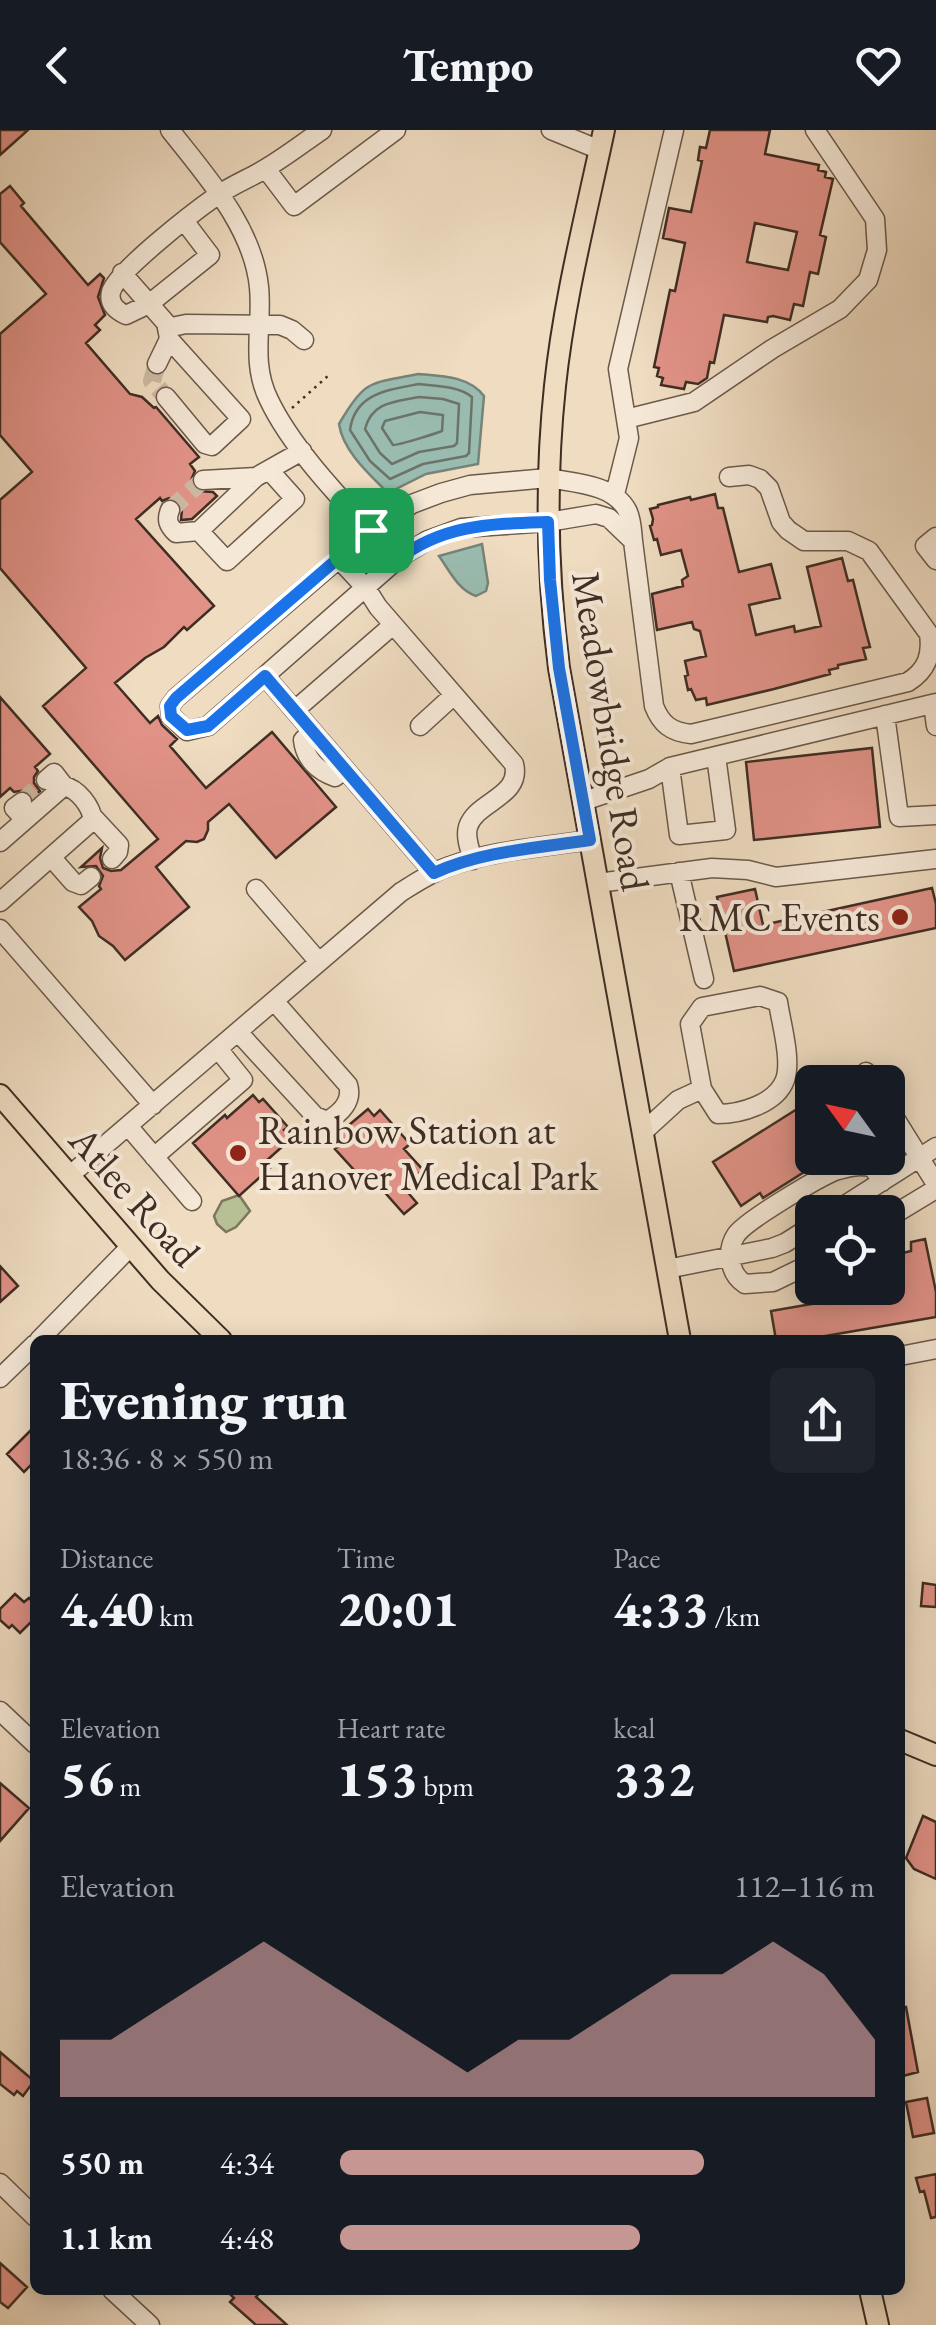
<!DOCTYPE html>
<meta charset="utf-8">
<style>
:root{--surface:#171b24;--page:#20242c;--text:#f1f3f6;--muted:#9ea1a6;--accent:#c59692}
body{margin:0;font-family:"EB Garamond",serif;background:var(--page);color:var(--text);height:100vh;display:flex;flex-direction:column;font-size:38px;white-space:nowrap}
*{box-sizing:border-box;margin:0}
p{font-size:32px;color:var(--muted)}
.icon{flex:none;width:55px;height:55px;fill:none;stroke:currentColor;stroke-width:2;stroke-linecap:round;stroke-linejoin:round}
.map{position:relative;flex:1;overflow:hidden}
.sheet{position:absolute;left:30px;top:1205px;width:875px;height:960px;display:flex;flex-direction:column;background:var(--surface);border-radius:15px;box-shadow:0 5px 25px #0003}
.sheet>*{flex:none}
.needle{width:65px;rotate:303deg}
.tools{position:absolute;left:795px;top:935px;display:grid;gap:20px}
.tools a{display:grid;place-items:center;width:110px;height:110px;border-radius:15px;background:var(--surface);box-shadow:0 5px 25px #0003;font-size:50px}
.pin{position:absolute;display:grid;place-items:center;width:85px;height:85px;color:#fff;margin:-42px;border-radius:20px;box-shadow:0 5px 15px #0006}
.round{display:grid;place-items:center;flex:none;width:105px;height:105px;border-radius:15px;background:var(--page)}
.headline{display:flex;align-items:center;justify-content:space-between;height:170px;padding:0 30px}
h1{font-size:55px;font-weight:800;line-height:75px}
.figures{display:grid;grid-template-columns:repeat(3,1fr);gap:15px;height:170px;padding:10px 30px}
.figures div{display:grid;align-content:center}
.figures b{font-size:50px;font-weight:800}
.figures small{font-size:28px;font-weight:400}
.figures p{font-size:28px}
.chart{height:280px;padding:20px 30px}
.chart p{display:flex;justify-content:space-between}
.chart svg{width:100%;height:180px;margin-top:10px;fill:var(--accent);opacity:.7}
ul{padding:0 30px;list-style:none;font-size:32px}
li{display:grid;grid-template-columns:160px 120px 1fr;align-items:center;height:75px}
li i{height:25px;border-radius:12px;background:var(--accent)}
header{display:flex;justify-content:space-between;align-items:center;height:130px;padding:0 30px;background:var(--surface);font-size:45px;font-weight:800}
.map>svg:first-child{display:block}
</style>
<header><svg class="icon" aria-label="back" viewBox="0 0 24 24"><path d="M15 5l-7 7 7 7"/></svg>Tempo<svg class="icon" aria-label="heart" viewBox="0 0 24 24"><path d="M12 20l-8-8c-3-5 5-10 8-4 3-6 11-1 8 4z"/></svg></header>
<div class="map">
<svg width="936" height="2195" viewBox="0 0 936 2195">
<rect width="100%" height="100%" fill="#efdcc1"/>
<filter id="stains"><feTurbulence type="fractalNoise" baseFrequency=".002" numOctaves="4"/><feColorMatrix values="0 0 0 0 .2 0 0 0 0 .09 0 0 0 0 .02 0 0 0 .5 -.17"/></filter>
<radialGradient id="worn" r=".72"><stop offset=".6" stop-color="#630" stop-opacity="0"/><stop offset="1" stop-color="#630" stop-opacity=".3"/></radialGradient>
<path fill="#b7c094" stroke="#7b765c" stroke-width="2.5" d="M239,1065L250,1081L236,1097L226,1102L217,1094L214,1086L222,1071Z"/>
<path fill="#9abcb0" stroke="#768378" stroke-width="2.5" d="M418,244C442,246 469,246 484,266L478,334L426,344L388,363C369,344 343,321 339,294C365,249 369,254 418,244Z
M482,414L488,453L486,461L476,466C458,460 449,440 439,426Z"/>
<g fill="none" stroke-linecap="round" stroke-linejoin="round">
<path stroke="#6c746a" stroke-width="2.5" d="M419,254C436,256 458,256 472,267L469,323L466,326L423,334L390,349L370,331L350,300C355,263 388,260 419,254Z
M419,267L443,269L459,274L457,313L454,316L419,322L392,334L380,323L365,299C372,272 394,272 419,267Z
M420,282L443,285L442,301C434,304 400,315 393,315L382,298L385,291Z"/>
</g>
<path fill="#e19287" stroke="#3f2d23" stroke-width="2.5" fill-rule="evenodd" d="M0,0H28L0,25Z
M710,0H770L765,24L819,35L818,40L826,42L825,47L833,49L820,105L826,107L818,144L810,142L803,176L794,174L790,190L773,186L768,187L767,192L724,185L714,233L710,232L707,248L698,254L686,252L684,259L661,255L663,248L657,246L659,238L654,237L670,160L675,161L685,113L663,108L669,78L691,82L702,31L698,30L700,17L706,18ZM755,93L797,102L788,140L747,132Z
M10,56L24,73L21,76L88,155L100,144L104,148L98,167L105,185L95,195L100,200L86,213L130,264L142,267L154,278L156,277L199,327L190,334L195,341L191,350L193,358L198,361L213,362L217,366L192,389L181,390L182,379L180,373L169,368L162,371L160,368L136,389L214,476L187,500L184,497L164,517L145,528L115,553L150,593L158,586L162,595L177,609L170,616L206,658L272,602L336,677L276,728L229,674L208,692V700L204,709L197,712L186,711L156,737L189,777L125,830L113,816L99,806L92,791L79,777L101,759L99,756L103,746L96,736L81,737L102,718L100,728L103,738L111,741L121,740L158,709L43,576L86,538L0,438V370L32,342L0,305V204L46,164L0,112V64Z
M715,364L718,378H723L739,442L771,434L780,468L749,475L756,505L794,496L795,502L821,496L807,437L842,428L848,451L853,450L865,498L870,517L863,518L866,529L838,535V538L829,540L830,544L774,559L707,575L706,568L696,570L691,559L688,560L685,546L688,545L685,531L706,526L700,501L694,499L692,492L657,500L652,464L683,456L682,450L688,446L681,420L661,425L657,409L654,410L650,396L652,395L653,389L650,379L658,377V375L690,367L691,370Z
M0,567L50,624L35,637L38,641L34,647V653L40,661L33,667L26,660L14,662L10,658L0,667Z
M872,618L880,697L754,710L746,632Z
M932,758L936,774V798L734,841L717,767L755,759L763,795Z
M253,965L259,972L263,969L288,997L284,1000L292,1008L265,1032L270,1038L239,1066L193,1013L225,985L227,988Z
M805,974L812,987V1037L763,1068L760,1063L741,1076L713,1032Z
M368,979L374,986L380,980L410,1014L404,1019L423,1040L403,1057L417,1073L404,1084L371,1047L365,1052L335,1019L342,1013L336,1006Z
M925,1109L936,1162V1187L802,1210H776L771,1181L829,1171L828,1163L846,1160L845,1158H888V1133L895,1131L894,1125L911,1121V1112Z
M0,1136L18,1156L0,1172Z
M35,1296V1331L24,1342L7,1324Z
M923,1453L936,1455V1477L921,1476Z
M15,1464L24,1472L29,1468L35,1474V1488L20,1503L12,1495L9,1498L0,1490V1479Z
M0,1653L29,1678L0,1711Z
M923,1686L936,1692V1749L914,1739L906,1728Z
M906,1877L918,1942L903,1946L900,1932V1878Z
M0,1922L34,1951L23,1966L17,1961L14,1965L0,1954Z
M927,1968L934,2003L913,2007L906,1972Z
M936,2044V2087L931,2088L924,2061L920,2062L916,2048Z
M0,2133L27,2157L8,2178L0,2172Z
M226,2160H262L256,2167L287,2195H256L230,2172L234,2168Z"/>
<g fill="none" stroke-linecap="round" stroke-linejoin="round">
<path stroke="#ccb9a1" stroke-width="18" stroke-dasharray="18 9" stroke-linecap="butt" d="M157,234L152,251L166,267
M170,380L203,350
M22,672L46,650"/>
<defs>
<path id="minor" d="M170,0C206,46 253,97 259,157C263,196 250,232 269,270C295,325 356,384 397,430
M551,0L600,20
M266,39L294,76L396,0
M185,92L210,125L149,174L126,185C117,181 108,174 111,162C116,142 195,81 215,67C230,56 248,49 263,40C284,28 303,13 322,0
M122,143L166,193L169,208
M167,198L186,194L280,195L292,200L304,210
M157,234L169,209L241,289L212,316L205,314L166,267
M626,289L694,272L772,219L840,179L868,150L877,120L875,89L815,0
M269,340L295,369L227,431L199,401L256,347L302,321
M548,348C574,353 613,354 627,380C632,389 632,401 633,411L609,388L596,384L548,392L461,398L428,410L400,427L208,596L187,601L171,586L170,576L176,568L371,401L412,374L441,363L470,355Z
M203,350L256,347
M615,364L629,308L618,239L674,0
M170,380C166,390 168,395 176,403L199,401
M936,407L925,416L936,430
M633,411L654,576C661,594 671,602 691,604L908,552C927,540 932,525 929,504L869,421L848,411H804L788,400L781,392L769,358L760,349L749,345L729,347
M338,428L366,458L378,477L514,634C522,667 476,671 468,697C465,707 470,720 473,730
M265,546L434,743
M933,574L936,596
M295,580L393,495
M885,585L899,687L936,685
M420,596L454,565
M312,601L303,610C305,629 318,641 335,647L345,639
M670,637L679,705L726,700L716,626
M46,650L54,643L64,656
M584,671L649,649L670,637L936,573
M22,672L14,678L25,690
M92,686L119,715L118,722L112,729
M0,712L64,656C78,659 91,676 93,690L0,772
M51,727L73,752L81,755L91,747
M679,742L704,849
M598,753L712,738L748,740L776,747L936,729
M256,759L319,832
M0,799L153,975
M238,902L315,986L327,991C341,983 353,971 348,955L274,871
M866,942L872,952
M888,977L936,1054
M128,996L192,1071
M643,1002L678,970L702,959L718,984C740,984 776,974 785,950C792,930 781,893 778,872L760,866L702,877L690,894L702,959
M154,1027L243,950L218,919
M69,1046L401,762C417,752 432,742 450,736C493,720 544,717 590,710
M834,1082L936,1017
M888,1088L936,1059
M812,1133L773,1152L745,1154C729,1144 726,1120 736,1105C745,1091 818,1048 835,1041C848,1037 860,1034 873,1038L882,1052
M667,1139L772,1118L785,1113L812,1096
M39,1210L131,1116
M900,1226L936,1219
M0,1248L35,1214
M0,1581L35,1614
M0,2053L35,2087
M112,2160L150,2195"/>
<path id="major" d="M604,0C586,85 564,170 555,256C545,350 547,444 559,538L680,1210
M0,965L160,1150L221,1210
M900,1610L936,1625
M870,2160L878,2195"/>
</defs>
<use href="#minor" stroke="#6b594a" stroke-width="21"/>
<use href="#major" stroke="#3f2d23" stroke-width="24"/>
<path stroke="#3f2d23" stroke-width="2.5" stroke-dasharray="2.5 5" stroke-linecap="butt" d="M292,278L329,245"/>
<use href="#minor" stroke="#f5e8d7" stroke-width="18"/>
<use href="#major" stroke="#efdcc1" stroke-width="20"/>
</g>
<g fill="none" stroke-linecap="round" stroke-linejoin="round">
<defs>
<path id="route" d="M548,392L550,450L559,538L590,710C538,718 482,721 434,743L265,546L208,596L187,600L171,586L170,576L176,568L371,400L397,430C443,394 492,394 548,392Z"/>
</defs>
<use href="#route" stroke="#fff" stroke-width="20"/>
<use href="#route" stroke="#1a73e8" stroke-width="12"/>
</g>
<g fill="#8f2418" stroke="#f5e8d7" stroke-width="4">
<circle cx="900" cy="787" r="10"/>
<circle cx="238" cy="1023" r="10"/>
</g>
<g text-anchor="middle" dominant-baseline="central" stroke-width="8" stroke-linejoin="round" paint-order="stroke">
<g font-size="40" fill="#3f2d23" stroke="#f5e8d7">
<text transform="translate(611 601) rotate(81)">Meadowbridge Road</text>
<text transform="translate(135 1066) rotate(48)">Atlee Road</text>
</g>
<g font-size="40" fill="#3f2d23" stroke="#f5e8d7" text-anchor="end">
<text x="880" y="787">RMC Events</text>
<text x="258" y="1000" text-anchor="start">Rainbow Station at<tspan x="258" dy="46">Hanover Medical Park</tspan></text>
</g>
</g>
<rect width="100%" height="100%" filter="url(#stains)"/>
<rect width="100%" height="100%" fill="url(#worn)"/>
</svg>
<div class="tools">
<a><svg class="needle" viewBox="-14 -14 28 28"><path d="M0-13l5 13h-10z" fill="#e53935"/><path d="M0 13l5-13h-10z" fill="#9ea1a6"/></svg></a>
<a><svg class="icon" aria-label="locate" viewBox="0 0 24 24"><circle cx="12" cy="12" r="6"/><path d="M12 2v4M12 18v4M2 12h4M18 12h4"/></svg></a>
</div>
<div class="pin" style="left:371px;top:400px;background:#1e9e55"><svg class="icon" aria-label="arrive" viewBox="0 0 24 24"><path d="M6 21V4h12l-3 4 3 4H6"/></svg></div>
<section class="sheet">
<div class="headline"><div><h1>Evening run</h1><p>18:36 · 8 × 550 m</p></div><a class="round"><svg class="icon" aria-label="share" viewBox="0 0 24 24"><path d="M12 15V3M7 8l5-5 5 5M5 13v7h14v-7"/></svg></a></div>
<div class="figures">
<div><p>Distance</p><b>4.40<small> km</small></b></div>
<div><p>Time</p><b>20:01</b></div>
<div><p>Pace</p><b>4:33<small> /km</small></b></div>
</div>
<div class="figures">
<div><p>Elevation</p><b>56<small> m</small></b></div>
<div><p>Heart rate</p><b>153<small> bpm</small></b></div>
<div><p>kcal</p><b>332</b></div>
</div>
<div class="chart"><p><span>Elevation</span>112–116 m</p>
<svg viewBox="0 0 160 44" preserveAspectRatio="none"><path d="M0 44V30L10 30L20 22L30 14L40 6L50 14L60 22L70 30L80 38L90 30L100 30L110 22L120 14L130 14L140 6L150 14L160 30V44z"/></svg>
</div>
<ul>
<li><b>550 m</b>4:34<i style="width:68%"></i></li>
<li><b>1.1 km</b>4:48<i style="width:56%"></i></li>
</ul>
</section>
</div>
